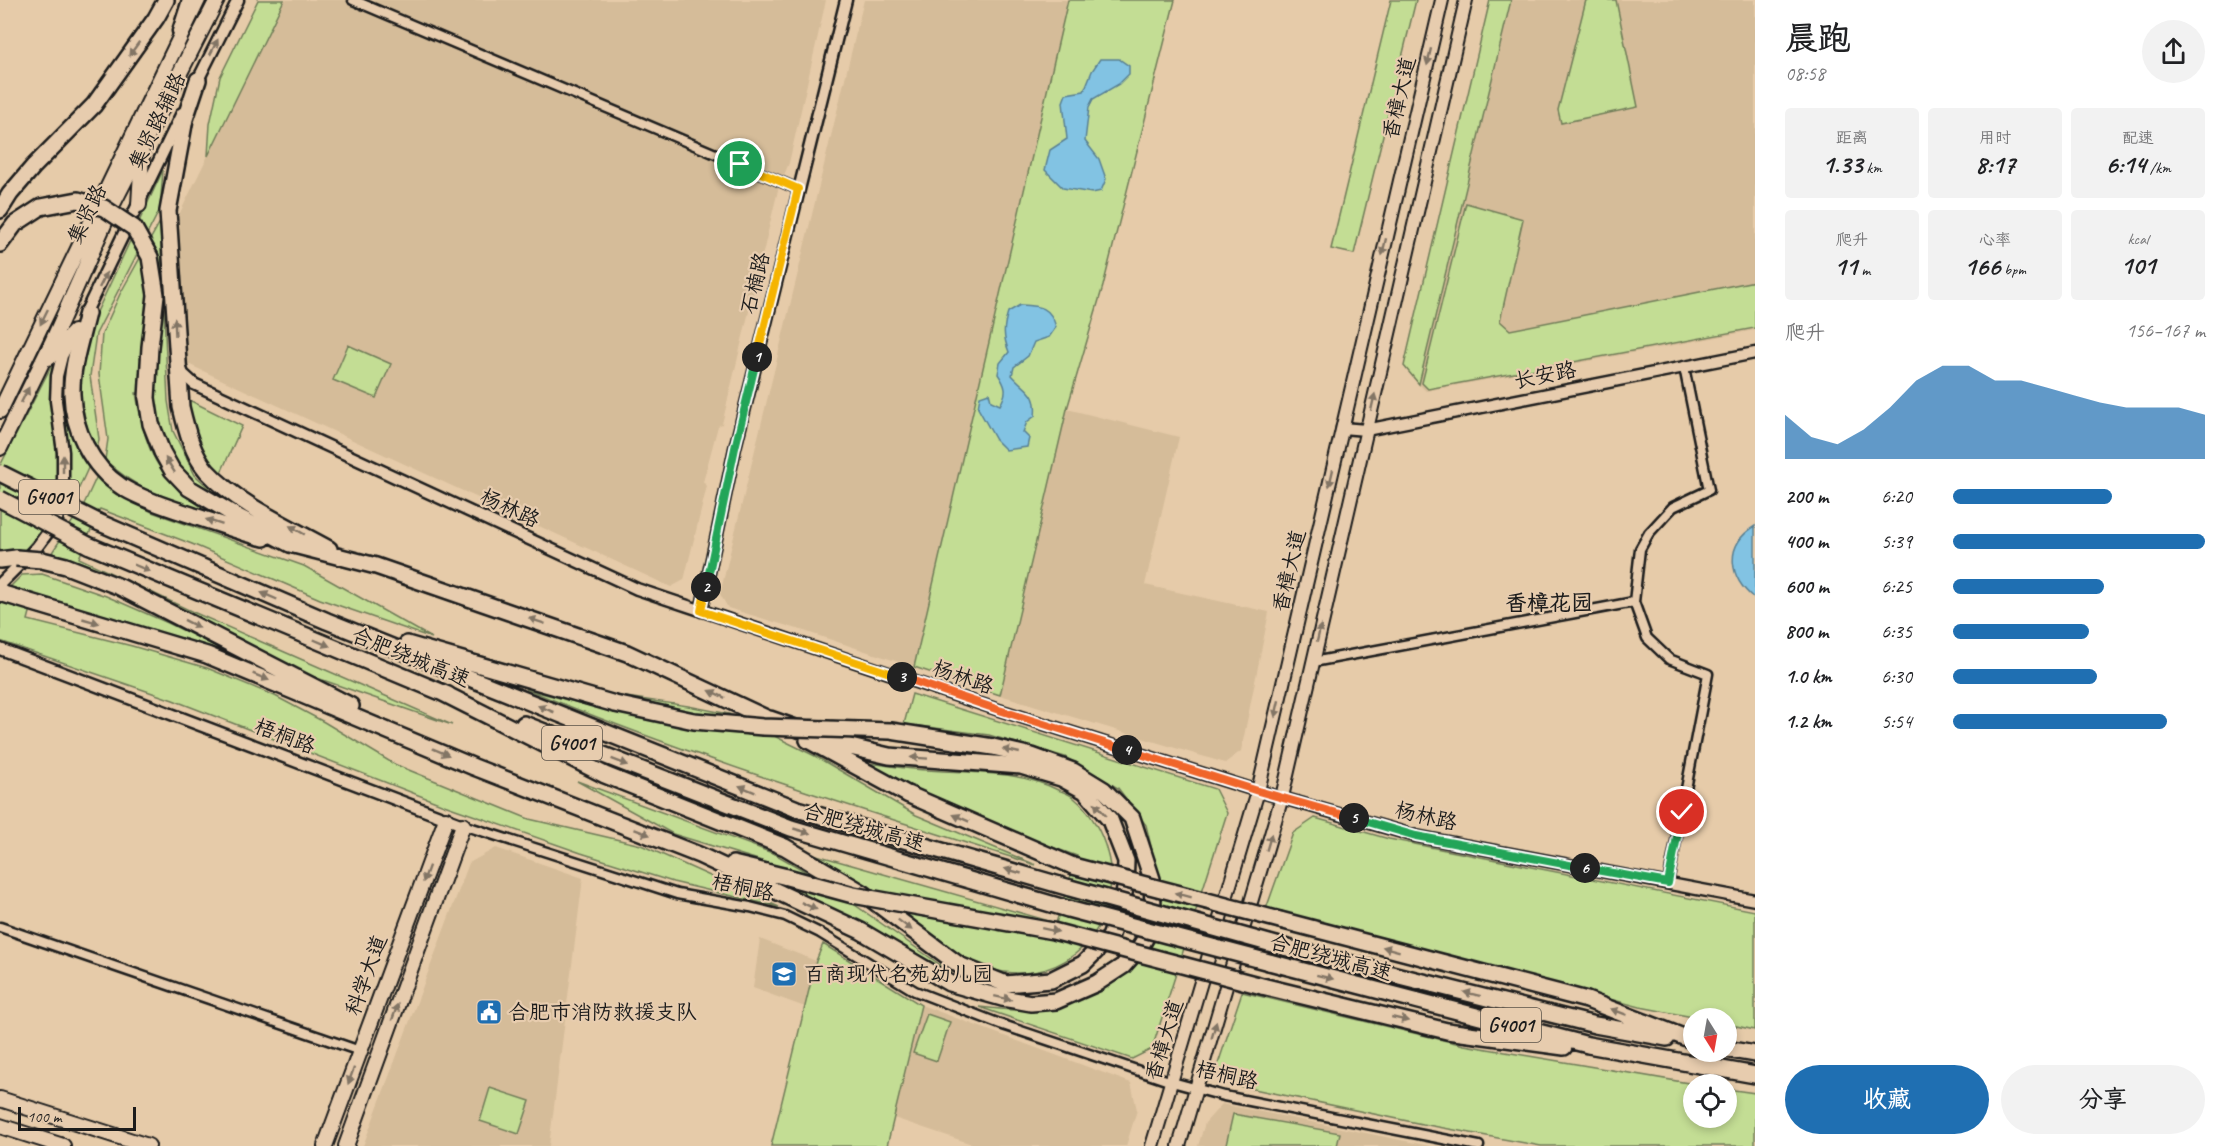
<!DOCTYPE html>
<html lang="zh">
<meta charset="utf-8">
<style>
:root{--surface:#fff;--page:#f2f2f2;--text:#202124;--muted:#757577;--accent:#1f6fb2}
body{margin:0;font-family:Caveat,"LXGW WenKai TC",sans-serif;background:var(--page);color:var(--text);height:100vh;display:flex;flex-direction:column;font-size:22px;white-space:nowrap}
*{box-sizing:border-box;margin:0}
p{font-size:20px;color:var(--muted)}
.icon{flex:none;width:33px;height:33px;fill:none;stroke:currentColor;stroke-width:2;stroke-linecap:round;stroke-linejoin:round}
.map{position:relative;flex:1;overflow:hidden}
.sheet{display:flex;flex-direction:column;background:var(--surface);width:480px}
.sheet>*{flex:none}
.needle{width:39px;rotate:169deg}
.tools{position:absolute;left:1683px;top:1008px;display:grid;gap:12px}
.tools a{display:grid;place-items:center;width:54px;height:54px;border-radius:50%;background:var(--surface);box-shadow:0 3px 9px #0003;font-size:30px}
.scale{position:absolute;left:18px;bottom:15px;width:118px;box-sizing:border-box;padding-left:6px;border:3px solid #1c1c1c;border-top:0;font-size:16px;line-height:21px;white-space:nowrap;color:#1c1c1c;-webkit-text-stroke:4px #e7ccae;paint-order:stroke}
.pin{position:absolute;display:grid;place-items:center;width:51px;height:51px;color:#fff;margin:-26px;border:3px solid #fff;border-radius:50%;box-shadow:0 2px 6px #0007}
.km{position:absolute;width:30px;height:30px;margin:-15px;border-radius:50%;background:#222;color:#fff;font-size:16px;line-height:30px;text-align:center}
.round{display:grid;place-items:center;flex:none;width:63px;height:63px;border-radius:32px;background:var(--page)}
.summary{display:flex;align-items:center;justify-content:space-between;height:102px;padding:0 30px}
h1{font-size:33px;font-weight:700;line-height:45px}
.figures{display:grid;grid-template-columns:repeat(3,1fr);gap:9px;height:102px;padding:6px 30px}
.figures div{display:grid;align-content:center;border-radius:6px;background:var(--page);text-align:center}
.figures b{font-size:26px;font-weight:700}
.figures small{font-size:16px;font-weight:400}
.figures p{font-size:16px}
.chart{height:168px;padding:12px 30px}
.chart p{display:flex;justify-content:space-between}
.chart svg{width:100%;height:108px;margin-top:6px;fill:var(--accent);opacity:.7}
.cta{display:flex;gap:12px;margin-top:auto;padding:12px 30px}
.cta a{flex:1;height:69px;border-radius:36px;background:var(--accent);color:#fff;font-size:24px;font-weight:700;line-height:69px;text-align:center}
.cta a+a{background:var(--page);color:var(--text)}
ul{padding:0 30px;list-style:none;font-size:20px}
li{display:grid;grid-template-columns:96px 72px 1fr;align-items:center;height:45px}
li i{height:15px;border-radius:8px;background:var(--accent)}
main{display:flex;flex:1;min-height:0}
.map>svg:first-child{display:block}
</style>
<main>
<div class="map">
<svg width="1755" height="1146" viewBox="0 0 1755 1146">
<rect width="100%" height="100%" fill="#e6cba9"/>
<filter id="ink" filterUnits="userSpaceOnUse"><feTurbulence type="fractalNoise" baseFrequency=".0167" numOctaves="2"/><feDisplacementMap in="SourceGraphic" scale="12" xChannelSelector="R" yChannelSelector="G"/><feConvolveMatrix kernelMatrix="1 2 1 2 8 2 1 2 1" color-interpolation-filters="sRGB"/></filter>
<g filter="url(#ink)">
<path fill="#d5bc99" d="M284,0H826L789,163L778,190L722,424L718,426L703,482L707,486L684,580L671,587L188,364L185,354L184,322L174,225Z
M864,0H1068L914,667L801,630L728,608L720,594Z
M1511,0H1755V330L1426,391L1419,384Z
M1067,409L1179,437L1145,585L1269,612L1241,751L1225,763L1000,695Z
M496,848L583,878L549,1146H363L469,863Z
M760,939L816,961L805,1007L753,988Z
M921,1005L1131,1083L1137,1110L1126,1146H978L894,1118Z
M1222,1104L1430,1146H1198L1205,1123Z"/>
<path fill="#c3dd94" stroke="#707c58" stroke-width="1.5" d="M258,0H284L208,156L210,124L220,77Z
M1068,0H1175L1103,286L1067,409L1000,695L914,667Z
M1391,0H1416L1354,254L1331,249Z
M1490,0H1511L1419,384L1404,366Z
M1586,0H1616L1638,107L1561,123L1558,110Z
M163,170L160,209L96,334L90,376L99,439L97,451L89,436L78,386L90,327Z
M1466,203L1523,219L1500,321L1510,330L1755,281V328L1428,389L1422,383Z
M160,222L168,401L173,431L195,475L213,492L250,516L185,478L163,444L151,393H136C148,463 160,480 219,519C175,503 140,493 105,460L108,439L99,374L102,334L120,294Z
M348,345L391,364L376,398L333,380Z
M59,351C54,368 50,384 51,401C53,439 65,477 50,515C44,529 32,541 23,552L0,555V466Z
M67,367V410L72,434L89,466L74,499L62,516C66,492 70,470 68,446C66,420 60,394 67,367Z
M185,398L242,426L219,477L202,453Z
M97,476L122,496L152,512L304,566L432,638L320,599L192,544L100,509L79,558L193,612L452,725L297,671L49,557L84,504Z
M42,574L106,596L168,623L246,661L153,631L33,601L28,620L132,646L207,668L275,696L324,722L394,764L529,819L641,845L779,907L673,882L581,853L444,805L173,700L0,641V597L22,575Z
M526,689L617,713L620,696L688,706L729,714L815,756L916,815L1036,865C864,811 692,757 526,689Z
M912,694L1215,789L1227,813L1152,1049L1132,1059L979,1007C1006,1010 1036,1013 1063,1006C1092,997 1118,976 1142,958L1158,876L1146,825L1118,788L1065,757L989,735L904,724Z
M860,762C878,764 896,767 914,769C962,774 1014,768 1058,790C1063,792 1070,794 1074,798C1090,811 1102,832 1107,852C1123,908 1086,970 1024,973C998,974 977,966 954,955L806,852L1056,923L1077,856L969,817Z
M577,781L775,854L812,875L952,973L874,931L786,889L791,870L673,834Z
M1315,818L1389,839L1755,911V1030L1727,1024L1726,1018H1698L1640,1007L1266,909L1293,833Z
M823,944L921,1005L887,1146H771L816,961Z
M1242,992L1464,1045L1694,1084V1118H1726L1727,1089L1755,1093V1146H1541L1422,1124L1230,1084L1217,1067Z
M927,1014L950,1022L937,1061L913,1053Z
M490,1088L530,1101L519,1134L480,1121Z
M1233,1114L1340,1133L1337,1146H1229L1226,1145Z"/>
<path fill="#82c3e3" stroke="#598093" stroke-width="1.5" d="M1100,59H1119L1129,66V74L1119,84L1093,99L1089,107L1085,141L1099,159L1106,179L1101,191L1092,193L1063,188L1045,170L1050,150L1067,139L1063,102L1066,94L1084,91L1092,71Z
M1020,305C1040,306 1050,306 1056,327L1049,337L1034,342L1028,356L1014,367L1012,375C1026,391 1038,392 1035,416L1027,422L1023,432L1029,438L1027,447L1006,450L996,440L978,408L980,396L989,393L991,401L1000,405C1008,392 1006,386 998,374L1000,363L1009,352C1003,337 1003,328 1008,312Z
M1755,526V599C1729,578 1723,546 1755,526Z"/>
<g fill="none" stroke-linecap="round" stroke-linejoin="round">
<defs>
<path id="minor" d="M353,0L798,189
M1313,662L1634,602
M463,825L677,894L750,907L785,916L820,933L915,991L1000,1024L1172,1082L1224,1096L1479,1146
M1668,883L1708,674L1669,659L1647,638L1634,602L1640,549L1649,533L1673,507L1709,490L1684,367
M0,927L360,1051"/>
<path id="tertiary" d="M178,31L188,0
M195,86L238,0
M83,318L182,113
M180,366L183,374L194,384L637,589L999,710L1258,791L1416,836L1755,900
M1342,428L1366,430L1755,353
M0,584L37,547L57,520L63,479V452L56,401L57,376L62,356L71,339
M701,611L735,448L846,0
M0,649L463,825"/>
<path id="secondary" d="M1152,1146L1258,791L1442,0
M1179,1146L1282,797L1466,0"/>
<path id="primary" d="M0,1099L148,1146
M0,1126L63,1146
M325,1146L446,819
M346,1146L463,825"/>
<path id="trunk" d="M139,205L142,153
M49,358L74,332
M0,411L198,0
M0,448L52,342L114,202L217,0"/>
<path id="motorway" d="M198,80L185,119L168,211L181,407C186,428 192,454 207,471C238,505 290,527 329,549
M0,210L10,194L33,167L94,105L156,18L166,0
M0,244L15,224L41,207
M87,313C81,339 71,367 72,394C73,429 91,467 122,487C144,500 170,508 194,516C217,523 240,532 264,538
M147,398L151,424L162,452L172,470L189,488L238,517L290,544L376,566L627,653L779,724
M98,522L327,621L797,809L1070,888
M88,545L448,695
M0,560L16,558
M42,560L66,566L120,587L351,706
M0,593L207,655L474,767L699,855L861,931L949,983L1002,998L1031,1003L1056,1001L1097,983L1123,966L1140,947L1149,932L1153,907L1152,879L1132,818L1104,790L1073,771L1032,756L993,747L891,731
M407,644L615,704
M441,692L605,775L785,847L863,893L959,965L1006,984L1051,980L1083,964L1110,937L1119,913L1125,889L1126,861L1110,820L1085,791L1061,778L1021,766L889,756L850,747L770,719
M524,724L791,828L1068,909
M808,740L907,794L1073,866
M733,864L787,877
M1280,920L1587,1000L1694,1041
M1276,945L1595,1025L1667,1038
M1269,962L1588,1045L1755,1075
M1262,986L1447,1031L1564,1047
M1726,1049L1755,1054"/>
</defs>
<use href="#minor" stroke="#1c1c1c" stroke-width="13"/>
<use href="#tertiary" stroke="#1c1c1c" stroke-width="15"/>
<use href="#secondary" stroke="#1c1c1c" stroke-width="16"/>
<use href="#primary" stroke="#1c1c1c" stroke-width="18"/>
<use href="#trunk" stroke="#1c1c1c" stroke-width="18"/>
<use href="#motorway" stroke="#1c1c1c" stroke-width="20"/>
<use href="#minor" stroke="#e7ccae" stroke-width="8"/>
<use href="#tertiary" stroke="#e7ccae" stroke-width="10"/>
<use href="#secondary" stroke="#e7ccae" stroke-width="12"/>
<use href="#primary" stroke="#e7ccae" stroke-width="14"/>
<use href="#trunk" stroke="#e7ccae" stroke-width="14"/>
<use href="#motorway" stroke="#e7ccae" stroke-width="15"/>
<defs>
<path id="motorway-bridge" d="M41,207L78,200L104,208L134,228L150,257L156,295L150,347L147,398
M0,473L98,522
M0,499L88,545
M16,558L42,560
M615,704L694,721L763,727L891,731
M1073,866L1280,920
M787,877L853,895L1053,931L1262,986
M1070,888L1276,945
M1068,909L1269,962"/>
</defs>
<use href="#motorway-bridge" stroke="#1c1c1c" stroke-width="20" stroke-linecap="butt"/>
<use href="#motorway-bridge" stroke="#e7ccae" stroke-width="15"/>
</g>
<defs><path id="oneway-solid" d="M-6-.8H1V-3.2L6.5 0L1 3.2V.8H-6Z" transform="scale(1.5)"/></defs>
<g fill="#827465">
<use href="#oneway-solid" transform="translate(214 47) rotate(-63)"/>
<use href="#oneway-solid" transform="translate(134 49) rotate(126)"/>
<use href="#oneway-solid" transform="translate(1429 57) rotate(103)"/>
<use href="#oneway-solid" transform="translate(1384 247) rotate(103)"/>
<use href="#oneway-solid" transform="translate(103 280) rotate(-64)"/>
<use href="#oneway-solid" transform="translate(44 317) rotate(116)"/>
<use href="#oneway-solid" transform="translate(175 327) rotate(-93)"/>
<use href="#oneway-solid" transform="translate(25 395) rotate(-63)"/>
<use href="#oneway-solid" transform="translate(1373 402) rotate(-77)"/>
<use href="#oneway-solid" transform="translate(63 464) rotate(-90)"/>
<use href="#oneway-solid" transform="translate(170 465) rotate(-123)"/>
<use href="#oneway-solid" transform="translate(1331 478) rotate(103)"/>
<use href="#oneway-solid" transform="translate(214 522) rotate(-162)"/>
<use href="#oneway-solid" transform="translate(297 530) rotate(-150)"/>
<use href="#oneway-solid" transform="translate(142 568) rotate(23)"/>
<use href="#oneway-solid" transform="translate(269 596) rotate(-157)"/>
<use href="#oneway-solid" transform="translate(91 621) rotate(16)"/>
<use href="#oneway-solid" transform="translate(537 621) rotate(-161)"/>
<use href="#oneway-solid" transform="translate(192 624) rotate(27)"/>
<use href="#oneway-solid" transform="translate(1319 633) rotate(-77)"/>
<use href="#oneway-solid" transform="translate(322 643) rotate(23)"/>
<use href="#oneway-solid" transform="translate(261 677) rotate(22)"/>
<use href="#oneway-solid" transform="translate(717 694) rotate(-155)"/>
<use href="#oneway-solid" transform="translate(546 709) rotate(-158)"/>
<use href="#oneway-solid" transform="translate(1277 709) rotate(103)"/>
<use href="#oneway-solid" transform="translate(1011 751) rotate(-167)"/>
<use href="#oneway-solid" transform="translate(441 752) rotate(23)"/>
<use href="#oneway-solid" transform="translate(919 758) rotate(-176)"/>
<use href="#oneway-solid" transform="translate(620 762) rotate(21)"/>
<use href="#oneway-solid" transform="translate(747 789) rotate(-158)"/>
<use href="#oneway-solid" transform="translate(1100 809) rotate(-132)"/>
<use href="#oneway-solid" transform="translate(961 818) rotate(-156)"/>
<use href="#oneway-solid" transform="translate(802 831) rotate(16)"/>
<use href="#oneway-solid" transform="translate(642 832) rotate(21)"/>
<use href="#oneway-solid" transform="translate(1269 842) rotate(-74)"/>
<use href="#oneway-solid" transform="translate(1013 871) rotate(-164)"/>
<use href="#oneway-solid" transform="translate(426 874) rotate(110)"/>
<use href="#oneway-solid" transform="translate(1183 895) rotate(-165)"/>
<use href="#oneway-solid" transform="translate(809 906) rotate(25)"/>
<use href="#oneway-solid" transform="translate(905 925) rotate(37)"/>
<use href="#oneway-solid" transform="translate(1050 930) rotate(12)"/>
<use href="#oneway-solid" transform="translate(1391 949) rotate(-165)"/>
<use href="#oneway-solid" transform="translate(1325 977) rotate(14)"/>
<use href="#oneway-solid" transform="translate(1472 994) rotate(-166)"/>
<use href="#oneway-solid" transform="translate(1003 998) rotate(12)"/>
<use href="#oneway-solid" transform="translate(395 1012) rotate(-70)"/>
<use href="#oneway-solid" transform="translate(1619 1012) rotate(-159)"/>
<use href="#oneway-solid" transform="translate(1400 1019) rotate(13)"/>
<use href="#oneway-solid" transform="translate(1214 1030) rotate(-74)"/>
<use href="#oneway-solid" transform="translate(351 1076) rotate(110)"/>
</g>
</g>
<g fill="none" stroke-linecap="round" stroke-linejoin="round" filter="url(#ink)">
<defs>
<path id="split-1" d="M740,164L798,189L757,357"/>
<path id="split-2" d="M706,587L735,448L757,357"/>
<path id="split-3" d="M706,587L701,611L902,677"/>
<path id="split-4" d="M902,677L999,710L1127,750"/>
<path id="split-5" d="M1127,750L1258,791L1354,818"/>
<path id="split-6" d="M1354,818L1416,836L1585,868"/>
<path id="split-7" d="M1585,868L1668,883L1682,812"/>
</defs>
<use href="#split-1" stroke="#fff" stroke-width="12"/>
<use href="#split-2" stroke="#fff" stroke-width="12"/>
<use href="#split-3" stroke="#fff" stroke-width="12"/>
<use href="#split-4" stroke="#fff" stroke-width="12"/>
<use href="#split-5" stroke="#fff" stroke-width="12"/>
<use href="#split-6" stroke="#fff" stroke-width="12"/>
<use href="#split-7" stroke="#fff" stroke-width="12"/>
<use href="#split-1" stroke="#f5b400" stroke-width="8"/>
<use href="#split-2" stroke="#22a559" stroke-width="8"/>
<use href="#split-3" stroke="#f5b400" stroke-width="8"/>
<use href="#split-4" stroke="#f0652b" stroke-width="8"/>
<use href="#split-5" stroke="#f0652b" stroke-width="8"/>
<use href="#split-6" stroke="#22a559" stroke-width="8"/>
<use href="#split-7" stroke="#22a559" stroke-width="8"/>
</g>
<defs>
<symbol id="school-square" viewBox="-11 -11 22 22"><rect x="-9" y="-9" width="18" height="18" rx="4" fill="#1f6fb2" stroke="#e7ccae"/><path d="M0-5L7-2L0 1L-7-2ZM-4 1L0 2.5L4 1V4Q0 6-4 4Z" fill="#fff"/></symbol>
<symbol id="civic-square" viewBox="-11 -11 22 22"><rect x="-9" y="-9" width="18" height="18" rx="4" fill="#1f6fb2" stroke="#e7ccae"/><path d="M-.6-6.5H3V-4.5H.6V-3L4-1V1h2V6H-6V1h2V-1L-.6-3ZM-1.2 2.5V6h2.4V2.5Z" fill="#fff"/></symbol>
</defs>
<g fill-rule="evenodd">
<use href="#school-square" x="769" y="959" width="30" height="30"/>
<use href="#civic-square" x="474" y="997" width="30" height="30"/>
</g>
<g text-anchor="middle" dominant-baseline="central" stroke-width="4.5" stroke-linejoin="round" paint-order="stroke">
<g fill="#e7ccae" stroke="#595148" stroke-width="1.5">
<rect x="19" y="480" width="60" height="34" rx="4.5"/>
<rect x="542" y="726" width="60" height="34" rx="4.5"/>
<rect x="1481" y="1008" width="60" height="34" rx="4.5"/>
</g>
<g font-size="20" font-weight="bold" fill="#1c1c1c">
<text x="49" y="497">G4001</text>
<text x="572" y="743">G4001</text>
<text x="1511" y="1025">G4001</text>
</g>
<g font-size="21" fill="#1c1c1c" stroke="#e7ccae">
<text transform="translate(1399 98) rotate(-77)">香樟大道</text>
<text transform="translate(157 121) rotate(-65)">集贤路辅路</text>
<text transform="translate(87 214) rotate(-65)">集贤路</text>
<text transform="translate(755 283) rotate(-76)">石楠路</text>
<text transform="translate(1545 375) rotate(-11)">长安路</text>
<text transform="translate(510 508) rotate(25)">杨林路</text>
<text transform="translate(1289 571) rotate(-77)">香樟大道</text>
<text transform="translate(411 657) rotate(22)">合肥绕城高速</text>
<text transform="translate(963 677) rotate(19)">杨林路</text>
<text transform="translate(285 736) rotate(21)">梧桐路</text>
<text transform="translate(1426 816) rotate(13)">杨林路</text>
<text transform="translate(864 827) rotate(16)">合肥绕城高速</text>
<text transform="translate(743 887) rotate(12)">梧桐路</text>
<text transform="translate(1331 957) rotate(15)">合肥绕城高速</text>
<text transform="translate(366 975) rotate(-70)">科学大道</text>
<text transform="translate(1164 1040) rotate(-73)">香樟大道</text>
<text transform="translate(1227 1075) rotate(13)">梧桐路</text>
</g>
<g font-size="21" fill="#1c1c1c" stroke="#e7ccae" text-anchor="start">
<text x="804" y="974">百商现代名苑幼儿园</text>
<text x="508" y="1012">合肥市消防救援支队</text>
</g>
<g font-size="22" font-weight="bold" fill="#1c1c1c" stroke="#e7ccae">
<text x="1549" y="603">香樟花园</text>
</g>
</g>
</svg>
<div class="tools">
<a><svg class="needle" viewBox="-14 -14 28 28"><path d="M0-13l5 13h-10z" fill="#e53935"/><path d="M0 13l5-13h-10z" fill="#757577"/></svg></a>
<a><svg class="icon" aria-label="locate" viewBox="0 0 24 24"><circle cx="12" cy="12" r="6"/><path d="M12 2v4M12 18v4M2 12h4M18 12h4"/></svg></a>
</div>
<div class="scale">100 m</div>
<div class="pin" style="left:740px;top:164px;background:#1e9e55"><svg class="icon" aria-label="arrive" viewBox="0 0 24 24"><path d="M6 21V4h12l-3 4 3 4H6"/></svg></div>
<div class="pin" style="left:1682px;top:812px;background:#d93025"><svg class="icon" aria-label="check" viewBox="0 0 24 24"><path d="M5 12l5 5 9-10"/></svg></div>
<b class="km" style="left:757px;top:357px">1</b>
<b class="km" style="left:706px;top:587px">2</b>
<b class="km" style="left:902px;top:677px">3</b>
<b class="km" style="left:1127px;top:750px">4</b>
<b class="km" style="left:1354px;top:818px">5</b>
<b class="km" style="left:1585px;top:868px">6</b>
</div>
<section class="sheet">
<div class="summary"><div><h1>晨跑</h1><p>08:58</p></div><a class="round"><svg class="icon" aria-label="share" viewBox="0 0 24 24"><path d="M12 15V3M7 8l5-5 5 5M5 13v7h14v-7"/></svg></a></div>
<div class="figures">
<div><p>距离</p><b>1.33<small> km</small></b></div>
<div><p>用时</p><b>8:17</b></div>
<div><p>配速</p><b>6:14<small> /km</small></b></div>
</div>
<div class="figures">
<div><p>爬升</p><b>11<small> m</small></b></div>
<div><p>心率</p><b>166<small> bpm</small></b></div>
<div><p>kcal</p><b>101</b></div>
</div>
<div class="chart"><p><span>爬升</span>156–167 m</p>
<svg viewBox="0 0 160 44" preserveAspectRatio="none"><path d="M0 44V26L10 35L20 38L30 32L40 23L50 12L60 6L70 6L80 12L90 12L100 15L110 18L120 21L130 23L140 23L150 23L160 26V44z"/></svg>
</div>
<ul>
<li><b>200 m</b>6:20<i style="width:63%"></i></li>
<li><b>400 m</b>5:39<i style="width:100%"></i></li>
<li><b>600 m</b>6:25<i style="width:60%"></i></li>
<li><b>800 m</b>6:35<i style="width:54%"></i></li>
<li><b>1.0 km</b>6:30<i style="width:57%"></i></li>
<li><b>1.2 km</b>5:54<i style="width:85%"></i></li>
</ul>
<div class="cta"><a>收藏</a><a>分享</a></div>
</section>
</main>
